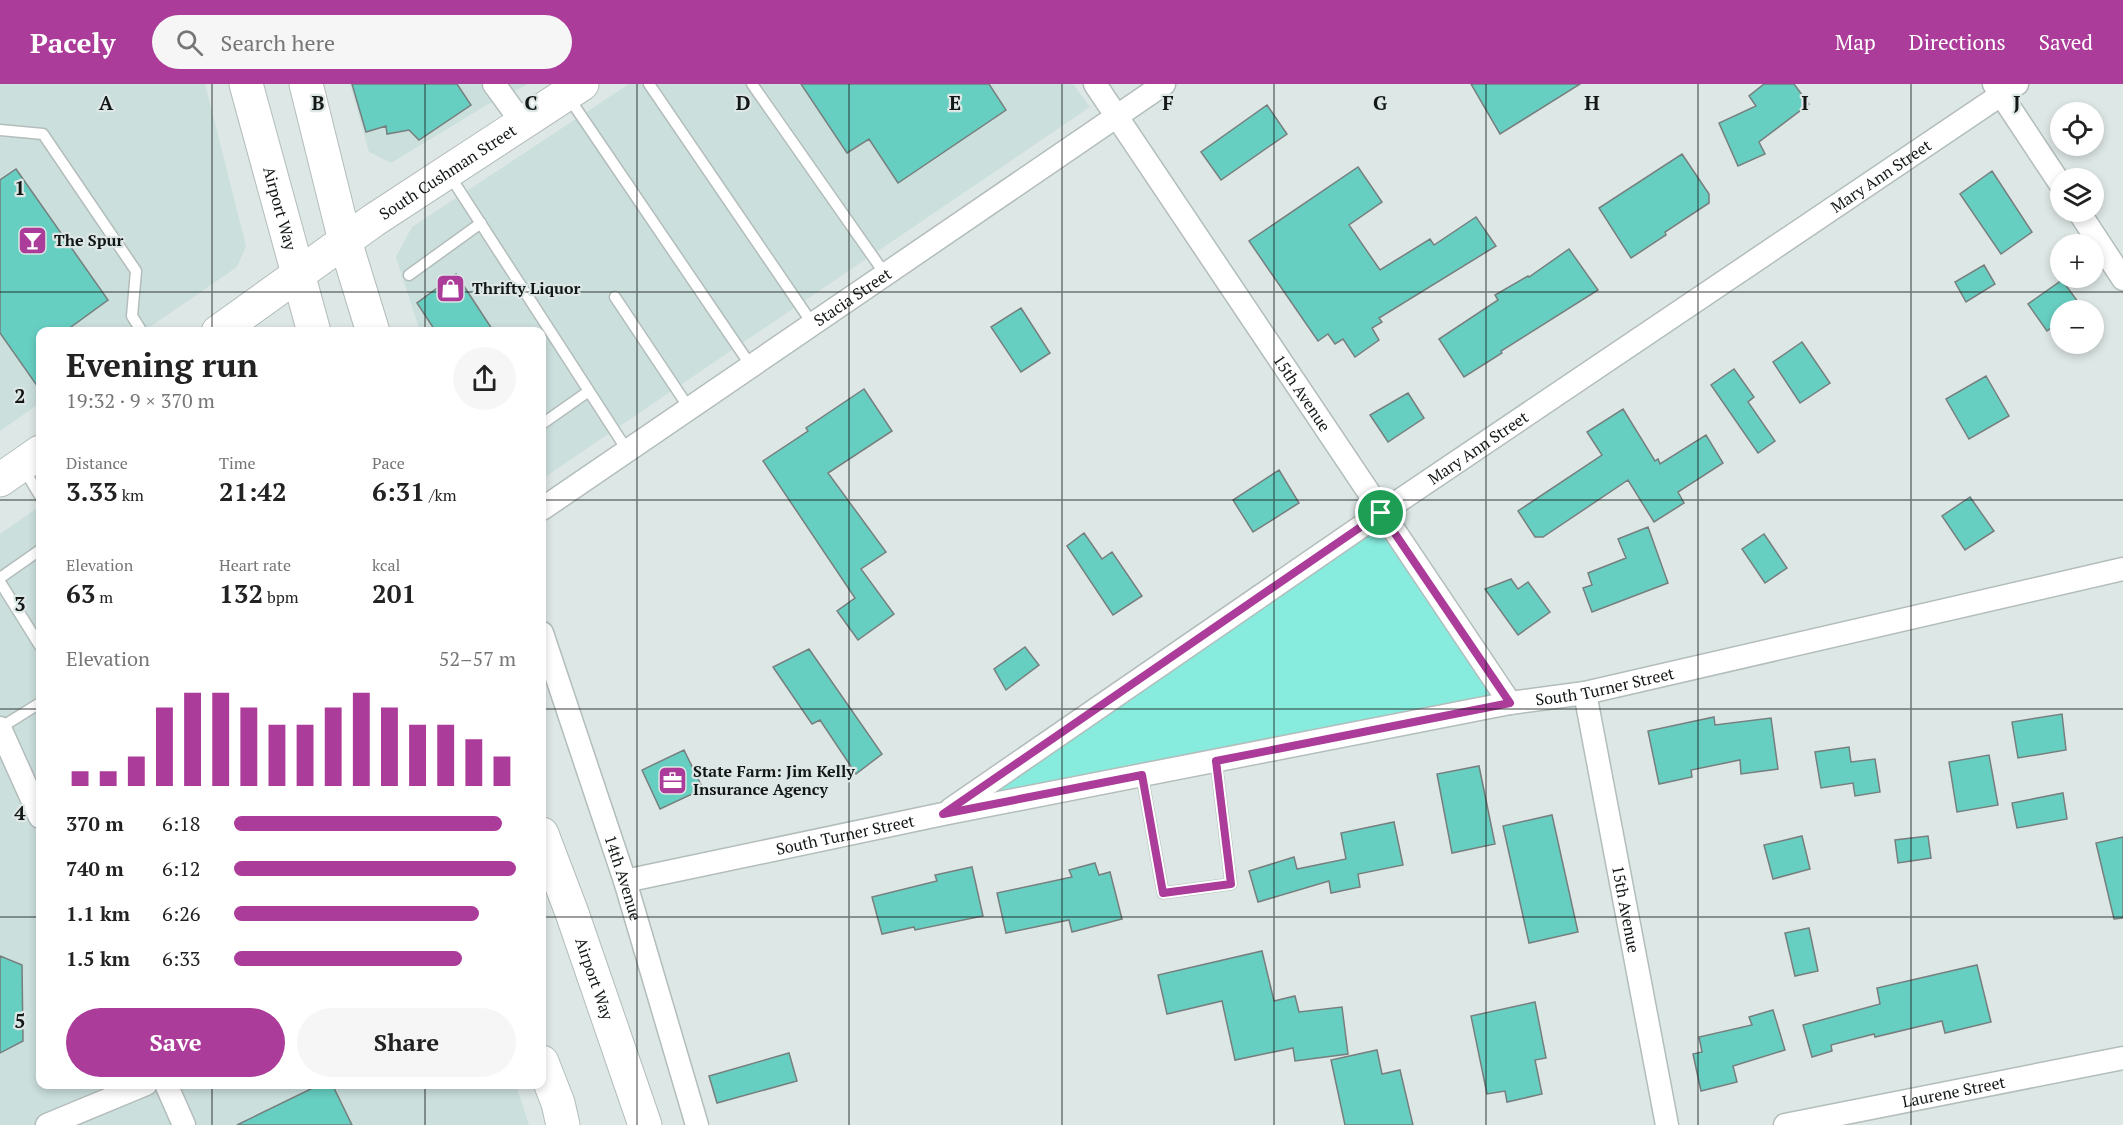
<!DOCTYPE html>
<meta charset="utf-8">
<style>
:root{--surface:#fff;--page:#f6f6f6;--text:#222;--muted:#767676;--accent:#ac3c9a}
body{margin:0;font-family:"PT Serif",serif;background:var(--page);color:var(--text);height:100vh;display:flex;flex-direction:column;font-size:22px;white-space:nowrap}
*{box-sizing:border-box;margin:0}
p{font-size:20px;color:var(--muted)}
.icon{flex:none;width:33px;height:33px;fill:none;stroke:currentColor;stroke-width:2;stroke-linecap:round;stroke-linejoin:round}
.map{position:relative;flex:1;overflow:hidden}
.drawer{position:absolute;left:36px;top:243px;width:510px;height:762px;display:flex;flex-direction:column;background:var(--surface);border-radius:12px;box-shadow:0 3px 9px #0003}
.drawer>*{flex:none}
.fabs{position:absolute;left:2050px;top:18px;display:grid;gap:12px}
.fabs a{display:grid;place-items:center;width:54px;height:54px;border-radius:50%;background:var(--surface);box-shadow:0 3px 9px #0003;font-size:30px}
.pin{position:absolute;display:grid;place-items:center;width:51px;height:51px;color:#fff;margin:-26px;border:3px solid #fff;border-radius:50%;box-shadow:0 2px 6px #0007}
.round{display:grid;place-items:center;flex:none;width:63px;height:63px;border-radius:32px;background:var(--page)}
.head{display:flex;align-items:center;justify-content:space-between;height:102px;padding:0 30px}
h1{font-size:33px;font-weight:800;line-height:45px}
.figures{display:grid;grid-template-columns:repeat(3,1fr);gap:9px;height:102px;padding:6px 30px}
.figures div{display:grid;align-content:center}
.figures b{font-size:26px;font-weight:800}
.figures small{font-size:16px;font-weight:400}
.figures p{font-size:16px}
.chart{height:168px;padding:12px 30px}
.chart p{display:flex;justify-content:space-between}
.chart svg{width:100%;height:108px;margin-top:6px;stroke:var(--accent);stroke-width:6}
.primary-button{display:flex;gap:12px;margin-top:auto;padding:12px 30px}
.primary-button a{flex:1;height:69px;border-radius:36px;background:var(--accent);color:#fff;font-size:24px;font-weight:800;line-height:69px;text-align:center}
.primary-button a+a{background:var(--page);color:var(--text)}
ul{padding:0 30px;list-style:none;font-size:20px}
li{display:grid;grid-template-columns:96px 72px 1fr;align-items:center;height:45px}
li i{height:15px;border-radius:8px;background:var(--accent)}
header{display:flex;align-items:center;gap:36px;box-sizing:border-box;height:84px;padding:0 30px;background:var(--accent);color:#fff}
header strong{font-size:28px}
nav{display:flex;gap:33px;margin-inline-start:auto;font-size:21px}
.search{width:420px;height:54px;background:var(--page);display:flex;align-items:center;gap:15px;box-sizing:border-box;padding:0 21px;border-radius:33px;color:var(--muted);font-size:22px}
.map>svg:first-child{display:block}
</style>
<header>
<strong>Pacely</strong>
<div class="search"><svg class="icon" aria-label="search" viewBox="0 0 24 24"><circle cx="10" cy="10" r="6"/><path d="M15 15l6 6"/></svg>Search here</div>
<nav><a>Map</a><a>Directions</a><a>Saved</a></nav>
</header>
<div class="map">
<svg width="2123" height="1041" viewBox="0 0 2123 1041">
<rect width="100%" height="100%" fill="#dde7e5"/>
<path fill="#cbdfdc" d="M0,0H205L246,162L237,183L144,247L40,248V319L0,347Z
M350,0H528L485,22L391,79L369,68Z
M629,0H1073L1090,23L542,395V248L420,247L396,173L412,143Z
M40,422V1000L516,1001L529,1041H0V450Z"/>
<path fill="#87ebde" d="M1381,429L1510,619L943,730Z"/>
<path fill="#67cfc2" stroke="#767f7e" stroke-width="1.5" d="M352,0H457L471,21L419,56L409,46L387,50L386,42L366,48Z
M801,0H989L1006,26L898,99L869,55L847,69Z
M1471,0H1580L1500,50Z
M1764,0H1794L1809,20L1759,58L1765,70L1738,82L1719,39L1756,22L1749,12Z
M1267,21L1287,50L1221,96L1201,68Z
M1682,70L1709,110V119L1665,148L1666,151L1631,174L1599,124Z
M1358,83L1382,118L1349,141L1380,186L1430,155L1434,161L1476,133L1496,162L1379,234L1382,238L1372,244L1379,256L1355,273L1343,255L1335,260L1328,250L1318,257L1249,157Z
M16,85L108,216L64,248H40V306L0,249V96Z
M1992,87L2032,148L2001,170L1960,110Z
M1569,165L1598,206L1501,267L1502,269L1464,293L1439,255L1498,216L1495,211L1528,192L1529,193Z
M1984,181L1995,200L1966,218L1955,198Z
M456,190L494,248H436L417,219Z
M2062,196L2081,222L2075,226H2061V237L2047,247L2028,220Z
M1021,224L1050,269L1021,288L991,243Z
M1802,258L1830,299L1800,319L1773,278Z
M1734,285L1754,313L1748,318L1775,357L1758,369L1711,301Z
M1986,292L2009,332L1969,355L1946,315Z
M864,305L892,347L828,389L886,468L861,485L894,530L858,556L837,527L855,514L763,377L808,347L806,344Z
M1408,309L1424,334L1388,358L1370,331Z
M1623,325L1655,377L1658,375L1660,380L1706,351L1723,379L1678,408L1684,419L1654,438L1628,396L1543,453H1535L1518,427L1602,371L1587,348Z
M1279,386L1299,419L1253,448L1233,416Z
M1970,413L1994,447L1965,466L1942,432Z
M1648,443L1668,499L1592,528L1583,504L1592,501L1588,489L1626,474L1618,455Z
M1084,449L1102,475L1112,468L1142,512L1113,531L1067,462Z
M1764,450L1787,484L1765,499L1742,465Z
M1511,495L1518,505L1528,498L1550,528L1518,551L1485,505Z
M1025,563L1039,581L1006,606L994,585Z
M809,565L882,670L856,690L820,636L812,640L773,583Z
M2062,630L2066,666L2018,674L2012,638Z
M1714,633L1715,641L1771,634L1778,685L1741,690L1740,676L1691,686L1692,693L1659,700L1648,647Z
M1849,663L1851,678L1875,675L1880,708L1855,712L1853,699L1821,704L1815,668Z
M684,666L703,705L660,725L642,686Z
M1989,671L1998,721L1957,728L1949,678Z
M1479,682L1495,760L1452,769L1437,690Z
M2063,709L2067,735L2017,744L2012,719Z
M1552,731L1578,848L1529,859L1503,742Z
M1394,738L1403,781L1358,790L1360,803L1331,809L1329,797L1258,818L1249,787L1294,773L1297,785L1346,775L1341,749Z
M1802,752L1810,785L1773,795L1764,761Z
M1928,752L1931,774L1898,779L1895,756Z
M2123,753V834L2114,835L2096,759Z
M1095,779L1099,791L1110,788L1122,835L1072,848L1069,836L1006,849L997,809L1072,793L1069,786Z
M972,783L983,832L915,846L914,843L882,850L872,813L937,797L935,791Z
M1809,844L1818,887L1795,892L1785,849Z
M1262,867L1274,917L1295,912L1299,928L1342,923L1348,970L1295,977L1293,964L1235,976L1222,917L1167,930L1158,891Z
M0,872L22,881L23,957L0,969Z
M1977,881L1991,938L1945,949L1942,937L1875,953L1874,950L1831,961L1832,967L1812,973L1803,941L1880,920L1877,904Z
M1535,918L1546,974L1535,976L1542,1010L1507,1018L1505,1007L1487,1010L1471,932Z
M1773,926L1785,966L1733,982L1737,998L1701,1007L1693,970L1702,968L1699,953L1752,941L1749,933Z
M1377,966L1382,990L1400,986L1413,1041H1345L1331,976Z
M789,969L797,997L717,1019L709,992Z
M321,1000H332L352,1041H237Z"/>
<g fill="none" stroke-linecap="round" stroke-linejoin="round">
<defs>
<path id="lane" d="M649,0L812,239
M752,0L885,190
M569,14L751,282
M0,46L43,50L136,187L132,232L142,248
M450,92L627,366
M409,191L481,139
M615,213L689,324
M542,340L589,307
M23,384L40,412
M0,494L40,466
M0,498L40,562
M0,644L40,619
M1142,691L1163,809L1231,800L1216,677"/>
<g id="street">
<path d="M494,0L523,40"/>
<path id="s1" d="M1095,0L1510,619"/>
<path d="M1994,0L2061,101"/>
<path d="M2079,128L2123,195"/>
<path id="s2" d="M542,425L1164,0"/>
<path id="s3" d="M542,549L625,797L697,1041"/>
<path id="s4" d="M1585,609L1667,1041"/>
<path d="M0,644L40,733"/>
<path id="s5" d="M951,725L1381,429L2017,0"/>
<path id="s6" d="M625,797L943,730L1510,619L1585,609L2123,485"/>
<path d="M166,1000L184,1041"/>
<path d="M47,1041L146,1000"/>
<path id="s7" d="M1785,1041L2123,974"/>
</g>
<g id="primary">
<path id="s8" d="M246,0L314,248"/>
<path d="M306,0L345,157L373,248"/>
<path id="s9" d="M218,248L374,136L582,0"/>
<path d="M0,396L40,368"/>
<path id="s10" d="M542,750L572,829L645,1041"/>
<path d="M542,978L558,1019L563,1041"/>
</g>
</defs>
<use href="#lane" stroke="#b3bdbb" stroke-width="13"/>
<use href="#street" stroke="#b3bdbb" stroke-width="25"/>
<use href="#primary" stroke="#b3bdbb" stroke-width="35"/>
<use href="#lane" stroke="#fff" stroke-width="10"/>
<use href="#street" stroke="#fff" stroke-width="22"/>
<use href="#primary" stroke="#fff" stroke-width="33"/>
</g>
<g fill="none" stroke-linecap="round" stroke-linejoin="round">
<defs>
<path id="route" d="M1381,429L1510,619L1216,677L1231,800L1163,809L1142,691L943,730Z"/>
</defs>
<use href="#route" stroke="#fff" stroke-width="12"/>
<use href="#route" stroke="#ac3c9a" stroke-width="8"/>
</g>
<path fill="none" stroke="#131716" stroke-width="1.5" stroke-opacity="0.55" d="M212,0V248M425,0V248M637,0V1041M849,0V1041M1062,0V1041M1274,0V1041M1486,0V1041M1698,0V1041M1911,0V1041M0,208H2123M0,416H40M542,416H2123M0,625H40M542,625H2123M0,833H40M542,833H2123M212,1000V1041M425,1000V1041"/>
<defs>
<symbol id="bar-square" viewBox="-11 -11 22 22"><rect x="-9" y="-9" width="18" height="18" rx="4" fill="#ac3c9a" stroke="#dde7e5"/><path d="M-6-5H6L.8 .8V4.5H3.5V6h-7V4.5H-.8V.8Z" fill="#fff"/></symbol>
<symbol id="shop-square" viewBox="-11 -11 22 22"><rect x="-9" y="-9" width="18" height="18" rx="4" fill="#ac3c9a" stroke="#dde7e5"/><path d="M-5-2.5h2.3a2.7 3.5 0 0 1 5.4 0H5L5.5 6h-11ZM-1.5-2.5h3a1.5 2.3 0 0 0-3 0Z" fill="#fff"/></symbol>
<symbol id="office-square" viewBox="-11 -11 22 22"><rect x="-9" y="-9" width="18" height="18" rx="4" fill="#ac3c9a" stroke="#dde7e5"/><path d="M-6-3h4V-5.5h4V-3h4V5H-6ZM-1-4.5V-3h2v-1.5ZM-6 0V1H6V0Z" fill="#fff"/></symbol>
</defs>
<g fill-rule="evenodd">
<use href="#bar-square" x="16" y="140" width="33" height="33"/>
<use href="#shop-square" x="434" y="188" width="33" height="33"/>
<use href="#office-square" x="656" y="680" width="33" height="33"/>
</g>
<g text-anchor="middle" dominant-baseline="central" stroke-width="4.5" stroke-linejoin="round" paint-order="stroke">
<g font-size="16" fill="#131716" stroke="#dde7e5">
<text stroke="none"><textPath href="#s9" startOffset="280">South Cushman Street</textPath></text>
<text stroke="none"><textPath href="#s5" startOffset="1125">Mary Ann Street</textPath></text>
<text stroke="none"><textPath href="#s8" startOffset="129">Airport Way</textPath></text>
<text stroke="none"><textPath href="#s2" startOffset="376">Stacia Street</textPath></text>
<text stroke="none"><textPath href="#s1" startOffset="372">15th Avenue</textPath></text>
<text stroke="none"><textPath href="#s5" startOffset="639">Mary Ann Street</textPath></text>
<text stroke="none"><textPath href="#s6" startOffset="999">South Turner Street</textPath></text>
<text stroke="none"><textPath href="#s6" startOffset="225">South Turner Street</textPath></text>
<text stroke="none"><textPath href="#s3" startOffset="258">14th Avenue</textPath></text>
<text stroke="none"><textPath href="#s4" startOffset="220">15th Avenue</textPath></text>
<text stroke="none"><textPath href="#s10" startOffset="154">Airport Way</textPath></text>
<text stroke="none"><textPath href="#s7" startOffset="172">Laurene Street</textPath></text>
</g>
<g font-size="16" font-weight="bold" fill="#131716" stroke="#dde7e5" text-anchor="start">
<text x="54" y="156">The Spur</text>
<text x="472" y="204">Thrifty Liquor</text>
<text x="693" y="687">State Farm: Jim Kelly<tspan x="693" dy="18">Insurance Agency</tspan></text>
</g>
</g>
<g font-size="20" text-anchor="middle" font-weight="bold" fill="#131716" stroke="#dde7e5" stroke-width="4.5" stroke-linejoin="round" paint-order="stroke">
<text x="106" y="26">A</text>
<text x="318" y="26">B</text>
<text x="531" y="26">C</text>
<text x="743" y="26">D</text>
<text x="955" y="26">E</text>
<text x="1168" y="26">F</text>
<text x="1380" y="26">G</text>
<text x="1592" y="26">H</text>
<text x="1805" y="26">I</text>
<text x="2017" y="26">J</text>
<text x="20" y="111">1</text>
<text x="20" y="319">2</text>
<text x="20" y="527">3</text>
<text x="20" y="736">4</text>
<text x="20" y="944">5</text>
</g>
</svg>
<div class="fabs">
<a><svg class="icon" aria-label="locate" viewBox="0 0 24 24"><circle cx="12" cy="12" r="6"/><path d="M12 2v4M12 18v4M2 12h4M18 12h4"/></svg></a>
<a><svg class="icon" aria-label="layers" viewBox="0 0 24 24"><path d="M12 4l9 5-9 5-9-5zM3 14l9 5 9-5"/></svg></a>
<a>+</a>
<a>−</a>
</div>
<div class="pin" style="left:1381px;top:429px;background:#1e9e55"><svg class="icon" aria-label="arrive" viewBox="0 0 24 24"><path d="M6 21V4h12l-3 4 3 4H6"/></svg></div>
<section class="drawer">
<div class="head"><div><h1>Evening run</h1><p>19:32 · 9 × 370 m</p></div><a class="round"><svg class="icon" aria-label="share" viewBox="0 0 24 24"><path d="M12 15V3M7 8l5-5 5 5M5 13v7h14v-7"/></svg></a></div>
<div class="figures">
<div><p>Distance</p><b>3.33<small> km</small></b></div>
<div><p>Time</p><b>21:42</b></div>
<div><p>Pace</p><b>6:31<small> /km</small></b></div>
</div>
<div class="figures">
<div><p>Elevation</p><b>63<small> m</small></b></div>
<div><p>Heart rate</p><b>132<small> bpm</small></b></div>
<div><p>kcal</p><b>201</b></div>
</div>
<div class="chart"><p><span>Elevation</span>52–57 m</p>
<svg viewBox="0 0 160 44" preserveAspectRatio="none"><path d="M5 44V38M15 44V38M25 44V32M35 44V12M45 44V6M55 44V6M65 44V12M75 44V19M85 44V19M95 44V12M105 44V6M115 44V12M125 44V19M135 44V19M145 44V25M155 44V32"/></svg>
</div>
<ul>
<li><b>370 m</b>6:18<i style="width:95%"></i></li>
<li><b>740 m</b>6:12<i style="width:100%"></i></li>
<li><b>1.1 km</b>6:26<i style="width:87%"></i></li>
<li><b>1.5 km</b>6:33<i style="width:81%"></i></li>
</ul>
<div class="primary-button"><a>Save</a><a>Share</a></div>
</section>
</div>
